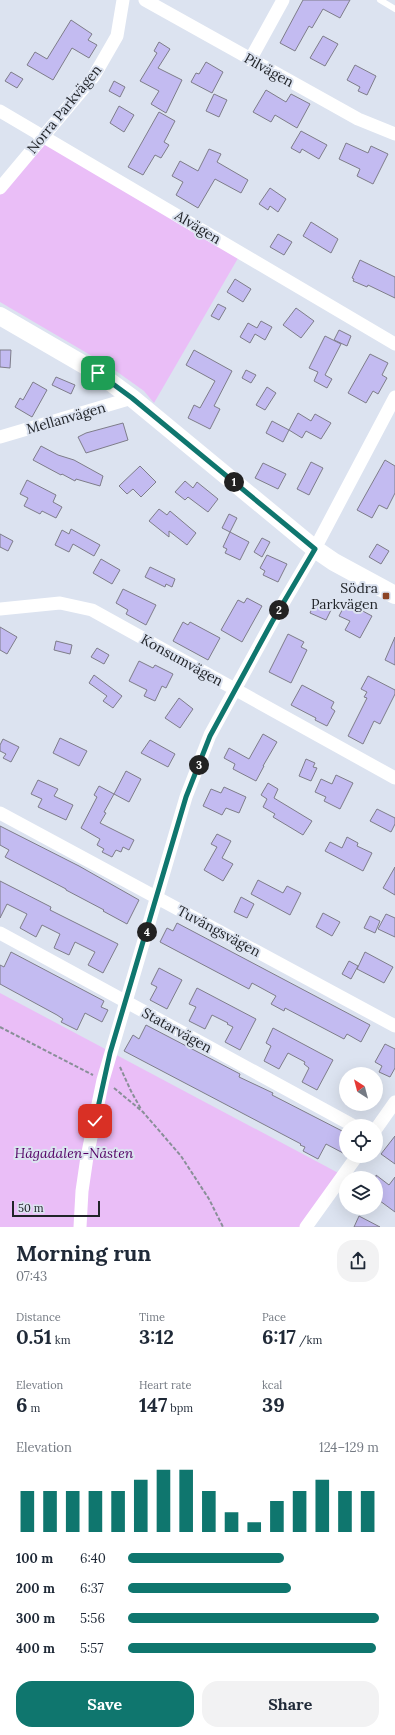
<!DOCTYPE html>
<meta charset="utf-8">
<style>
:root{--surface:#fff;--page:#f2f2f3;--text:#1f2937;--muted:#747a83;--accent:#0f766e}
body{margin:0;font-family:Lora,serif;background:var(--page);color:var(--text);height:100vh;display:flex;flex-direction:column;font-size:15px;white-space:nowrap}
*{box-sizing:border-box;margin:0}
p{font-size:13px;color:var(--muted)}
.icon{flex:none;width:22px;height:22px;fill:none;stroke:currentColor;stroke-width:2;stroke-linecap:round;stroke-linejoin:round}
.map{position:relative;height:1227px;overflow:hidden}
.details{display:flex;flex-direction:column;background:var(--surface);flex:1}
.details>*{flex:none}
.needle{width:26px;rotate:324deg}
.fabs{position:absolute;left:339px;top:1067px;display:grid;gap:8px}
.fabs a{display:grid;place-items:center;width:44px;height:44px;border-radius:50%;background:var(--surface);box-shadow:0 4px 16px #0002;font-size:20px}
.scale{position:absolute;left:12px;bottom:10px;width:88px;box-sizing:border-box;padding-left:4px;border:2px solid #212429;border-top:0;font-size:11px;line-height:14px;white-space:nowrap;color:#212429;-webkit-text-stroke:3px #dce3f0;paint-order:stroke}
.pin{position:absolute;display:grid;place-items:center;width:34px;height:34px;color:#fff;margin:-17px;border-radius:8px;box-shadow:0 2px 6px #0006}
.km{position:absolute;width:20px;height:20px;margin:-10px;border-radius:50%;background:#222;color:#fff;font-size:11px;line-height:20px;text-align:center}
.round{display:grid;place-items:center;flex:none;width:42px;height:42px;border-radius:16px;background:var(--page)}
.head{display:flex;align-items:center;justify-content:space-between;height:68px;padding:0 16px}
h1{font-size:22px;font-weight:800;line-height:30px}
.metrics{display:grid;grid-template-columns:repeat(3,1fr);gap:6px;height:68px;padding:4px 16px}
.metrics div{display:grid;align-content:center}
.metrics b{font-size:20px;font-weight:800}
.metrics small{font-size:11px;font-weight:400}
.metrics p{font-size:11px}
.chart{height:112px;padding:8px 16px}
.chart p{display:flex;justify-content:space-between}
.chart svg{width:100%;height:72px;margin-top:4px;stroke:var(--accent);stroke-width:6}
.action{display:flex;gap:8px;margin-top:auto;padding:8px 16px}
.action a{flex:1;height:46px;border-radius:16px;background:var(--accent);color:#fff;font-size:16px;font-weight:800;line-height:46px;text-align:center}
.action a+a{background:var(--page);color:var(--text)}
ul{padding:0 16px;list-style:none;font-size:13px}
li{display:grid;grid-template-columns:64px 48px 1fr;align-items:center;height:30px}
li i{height:10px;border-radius:5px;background:var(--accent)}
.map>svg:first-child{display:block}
</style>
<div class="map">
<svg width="395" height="1227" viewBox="0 0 395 1227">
<rect width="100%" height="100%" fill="#dce3f0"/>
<path fill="#eabef7" d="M43,136L241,253L154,403L144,391L109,366L0,302V188Z
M0,993L344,1176L306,1227H0Z"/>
<path fill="#c3bbf1" stroke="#7e7d89" d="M303,0H350L340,18L323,9L312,28L309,26L295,51L280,43Z
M71,20L92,34L88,40L97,45L89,58L72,48L53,80L27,65L35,52L47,59Z
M323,36L338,44L325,66L310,58Z
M159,42L170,49L158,68L182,80L166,113L151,104L159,91L140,81L157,53L154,51Z
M206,62L223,72L212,93L191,82L196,73L199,74Z
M355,65L376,76L367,95L358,91L360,87L347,80Z
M11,72L23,79L17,88L5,81Z
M114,81L125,87L120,97L109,91Z
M266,90L286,102L291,94L310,104L297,128L275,115L271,122L253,112Z
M214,94L227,100L219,117L206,111Z
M119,106L134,115L124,132L110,123Z
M159,112L175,121L164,142L169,145L161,158L155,155L143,175L128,167Z
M301,131L327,145L319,159L302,149L300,153L291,148Z
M346,143L368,153L371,146L388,154L373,184L357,176L360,169L339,159Z
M209,149L221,154L217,162L248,180L241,193L215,179L198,208L176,195L183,182L172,176L180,161L198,171Z
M270,188L286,199L278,212L270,206L268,210L259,204Z
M311,222L338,239L331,253L303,236Z
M278,234L292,242L284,255L270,247Z
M360,260L395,277V298L368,285L367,287L353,281L354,279L352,278Z
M235,279L251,289L243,302L227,292Z
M218,304L226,308L219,320L211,316Z
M296,308L314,321L301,338L283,325Z
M261,321L272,327L265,340L255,334L250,343L240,337L248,323L257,328Z
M339,330L351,336L347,346L334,340Z
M325,336L341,344L325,375L332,379L327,388L314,381L318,372L309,368Z
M0,350H11L10,368L0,367Z
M194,350L232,371L214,406L220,409L210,429L188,418L194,405L200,408L215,381L186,365Z
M370,354L388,363L382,375L387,378L378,394L373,391L366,403L348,393Z
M246,370L256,375L251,383L242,378Z
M56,377L75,385L71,394L52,385Z
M33,382L47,390L32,417L15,407L20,398L23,400Z
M267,387L276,393L265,410L256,405Z
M298,413L311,421L315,414L331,423L321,439L306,431L302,438L289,430Z
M272,421L289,430L283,442L266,433Z
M123,423L128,440L86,453L78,437L86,433Z
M41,446L58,455L74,460L103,476L100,486L76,479L75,481L62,474L61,475L33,460Z
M385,460L395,466V493L387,509L379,505L372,518L357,510Z
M311,462L323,468L309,495L297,489Z
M263,463L286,474L278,489L255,478Z
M140,466L156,482L141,497L133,489L127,494L119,486Z
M27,480L56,495L53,502L62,507L56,518L42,511L40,514L24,506L28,498L20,494Z
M185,481L193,488L197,482L218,499L208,512L188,497L185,500L175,492Z
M159,509L167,515L170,511L196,533L187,545L169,531V537L149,521Z
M229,514L237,518L230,532L222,528Z
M71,529L100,545L94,556L73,544L69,552L55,545L62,530L69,534Z
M230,532L249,542L240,560L225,553L227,549L223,547Z
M0,534L13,541L8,551L0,547Z
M262,538L270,542L262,557L254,552Z
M377,544L389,551L381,564L369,557Z
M267,555L287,564L278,582L263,575L265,571L260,568Z
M101,559L120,570L112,584L93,573Z
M150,567L175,579L172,587L166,584L165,587L145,577Z
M123,589L156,605L146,625L126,614L128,610L116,603Z
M247,598L262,606L242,642L221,630L238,600L244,603Z
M348,599L359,605L357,608L372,616L360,638L345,630L350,621L339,616Z
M316,600L332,608L326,620L310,613Z
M183,622L188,625L190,622L220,638L208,660L173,641Z
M0,627L17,637L7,654L0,650Z
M288,634L304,642L301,647L307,650L291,683L269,672Z
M395,637V665L385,660Z
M56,641L72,645L70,654L54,650Z
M97,648L109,655L104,664L91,657Z
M139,661L153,668L155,665L173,674L166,688L162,686L155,701L144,696L147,690L129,681Z
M94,675L122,696L113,708L103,701L107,696L89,683Z
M368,676L395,690V694L380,724L374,721L363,744L348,736L367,698L364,697L367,692L361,689Z
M302,685L334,702L331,708L335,711L327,726L315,720L316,718L291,705Z
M179,698L193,709L180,728L165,718Z
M263,734L277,742L263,766H264L256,781L233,769L235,764L224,758L229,748L249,759Z
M60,738L87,751L79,766L53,753Z
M3,739L19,747L11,762L3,758L6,754L0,751V745Z
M150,740L175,754L168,767L141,753Z
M306,759L315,763L313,767L317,768L311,781L299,776Z
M126,771L141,779L129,802L114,794Z
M336,775L353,783L340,809L324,801L326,797L315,792L321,779L332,784Z
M38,780L58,789L54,796L73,805L66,820L38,807L42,799L31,794Z
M268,783L278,789L274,798L312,821L303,835L273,817L275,814L263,807L267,799L261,795Z
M99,786L114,794L104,812L106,813L100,823L134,840L129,850L123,847L121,852L116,850L112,857L102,852L104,849L97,845L100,839L81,828L97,797L94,795Z
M224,787L246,797L239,813L226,808L222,815L203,806L211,789L221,793Z
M377,809L395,818V824L391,832L370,821Z
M0,826L79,866L139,900L127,924L103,911L104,910L66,890V889L5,857L9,850L0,845Z
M217,834L231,841L222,858L233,864L223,881L204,870L217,847L211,844Z
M347,837L358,843L357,846L372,853L363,871L325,851L330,842L342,848Z
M395,867V895L383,888Z
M258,880L283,893L287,886L301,893L290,915L251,894Z
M0,881L51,907L50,910L118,944L103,973L88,965L95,952L75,942L69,955L54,948L60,934L42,925L36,937L20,928L27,914L7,904L0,918Z
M241,897L254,904L247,918L234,912Z
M323,913L340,922L332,936L316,927Z
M386,914L395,918V937L378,929Z
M370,916L380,921L375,933L364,928Z
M177,923L370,1025L361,1042L347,1034L344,1039L285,1008L284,1011L271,1004L276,996L252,983L249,989L160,942L167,928L173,931Z
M11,952L104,1001L101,1007L108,1010L102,1022L85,1013L77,1030L61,1022L63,1019L57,1015L0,984V965L4,967Z
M365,952L393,967L384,983L357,969Z
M349,961L358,966L351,979L342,974Z
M159,968L182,980L167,1009L150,1000L157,987L151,984Z
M197,988L256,1019L240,1050L225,1042L233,1027L227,1024L228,1023L212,1015L205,1029L189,1021L196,1007L189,1004Z
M146,1025L240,1074L239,1077L273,1093L272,1095L346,1133V1146L343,1153L326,1144L318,1159L303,1151L305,1147L300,1145L301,1144L124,1051L133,1035L139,1039Z
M273,1028L333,1060L317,1090L302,1082L309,1068L304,1064L305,1062L288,1053L279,1069L264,1061L271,1046L266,1043Z
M385,1044L395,1049V1068L390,1077L379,1072L382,1066L375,1062Z
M395,1136V1164L381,1154Z
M376,1175L389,1185L395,1177V1212L376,1198Z
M359,1216L380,1227H354Z"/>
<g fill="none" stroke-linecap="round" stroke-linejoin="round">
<path stroke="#898f98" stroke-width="2" stroke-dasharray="4 2" stroke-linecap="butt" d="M0,1027L93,1075
M120,1067L131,1091L141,1109
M114,1088L143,1112L181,1156L209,1199L223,1227"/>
<path stroke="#fff" stroke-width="6" d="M380,0L395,9"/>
<path stroke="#fff" stroke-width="13" d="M145,0L358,119L395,134
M250,60L283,0
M0,111L395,344
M0,188L94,76L117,36L123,0
M0,437L132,398
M0,609L60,603L92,610L395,778
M0,813L395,1026
M0,933L354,1126
M376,1129L395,1102
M80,1227L82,1191L87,1157L103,1080L186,797L210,735L272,622L311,556L395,397
M306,1227L357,1156"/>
<path stroke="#fff" stroke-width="18" d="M0,316L98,373L132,398L315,549L334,562L395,595"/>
</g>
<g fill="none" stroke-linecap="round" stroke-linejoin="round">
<defs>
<path id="route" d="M95,1121L110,1053L186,797L210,736L272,622L315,549L132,398L98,373"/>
</defs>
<use href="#route" stroke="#fff" stroke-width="8"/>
<use href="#route" stroke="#0f766e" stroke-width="5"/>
</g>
<rect fill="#8c4425" stroke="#dce3f0" stroke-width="1.5" x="382" y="592" width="8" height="8" rx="2"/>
<g text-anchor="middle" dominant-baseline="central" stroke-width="4" stroke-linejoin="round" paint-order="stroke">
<g font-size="14" fill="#212429" stroke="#dce3f0">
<text transform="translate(269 70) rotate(29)">Pilvägen</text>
<text transform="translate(64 109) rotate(-51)">Norra Parkvägen</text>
<text transform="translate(198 227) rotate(31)">Alvägen</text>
<text transform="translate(66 418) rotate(-16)">Mellanvägen</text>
<text transform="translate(182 660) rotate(29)">Konsumvägen</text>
<text transform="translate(219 931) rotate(28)">Tuvängsvägen</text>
<text transform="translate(177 1030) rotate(29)">Statarvägen</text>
</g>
<g font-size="14" fill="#212429" stroke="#dce3f0" text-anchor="end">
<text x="378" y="588">Södra<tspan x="378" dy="16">Parkvägen</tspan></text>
</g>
<g font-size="14" font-style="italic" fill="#530164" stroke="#dce3f0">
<text x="74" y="1153">Hågadalen-Nåsten</text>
</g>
</g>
</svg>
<div class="fabs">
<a><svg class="needle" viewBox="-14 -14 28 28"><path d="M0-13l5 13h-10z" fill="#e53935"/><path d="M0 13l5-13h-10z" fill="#747a83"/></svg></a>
<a><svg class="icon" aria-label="locate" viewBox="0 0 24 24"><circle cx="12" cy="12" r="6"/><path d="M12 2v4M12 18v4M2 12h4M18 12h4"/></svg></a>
<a><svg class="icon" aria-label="layers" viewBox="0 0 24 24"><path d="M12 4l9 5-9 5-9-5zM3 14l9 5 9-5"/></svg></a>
</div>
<div class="scale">50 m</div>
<div class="pin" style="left:98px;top:373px;background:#1e9e55"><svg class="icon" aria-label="arrive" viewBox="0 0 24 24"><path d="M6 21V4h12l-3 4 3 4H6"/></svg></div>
<div class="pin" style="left:95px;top:1121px;background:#d93025"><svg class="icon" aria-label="check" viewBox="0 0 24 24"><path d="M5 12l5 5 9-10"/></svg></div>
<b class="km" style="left:234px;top:482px">1</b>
<b class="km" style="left:279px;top:610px">2</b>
<b class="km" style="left:199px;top:765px">3</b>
<b class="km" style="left:147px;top:932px">4</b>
</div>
<section class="details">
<div class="head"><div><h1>Morning run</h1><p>07:43</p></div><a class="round"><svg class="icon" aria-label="share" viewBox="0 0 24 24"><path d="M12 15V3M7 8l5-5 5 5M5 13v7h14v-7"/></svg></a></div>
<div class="metrics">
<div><p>Distance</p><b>0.51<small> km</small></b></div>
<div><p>Time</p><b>3:12</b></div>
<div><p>Pace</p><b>6:17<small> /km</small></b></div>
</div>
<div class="metrics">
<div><p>Elevation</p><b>6<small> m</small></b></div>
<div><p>Heart rate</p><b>147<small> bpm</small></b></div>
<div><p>kcal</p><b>39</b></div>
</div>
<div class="chart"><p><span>Elevation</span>124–129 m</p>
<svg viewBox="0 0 160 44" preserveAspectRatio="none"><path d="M5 44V19M15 44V19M25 44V19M35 44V19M45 44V19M55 44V12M65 44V6M75 44V6M85 44V19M95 44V32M105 44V38M115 44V25M125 44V19M135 44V12M145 44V19M155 44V19"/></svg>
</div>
<ul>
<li><b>100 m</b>6:40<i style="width:62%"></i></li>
<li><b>200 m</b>6:37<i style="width:65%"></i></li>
<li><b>300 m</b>5:56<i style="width:100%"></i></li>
<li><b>400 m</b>5:57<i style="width:99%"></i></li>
</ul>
<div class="action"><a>Save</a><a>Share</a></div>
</section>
